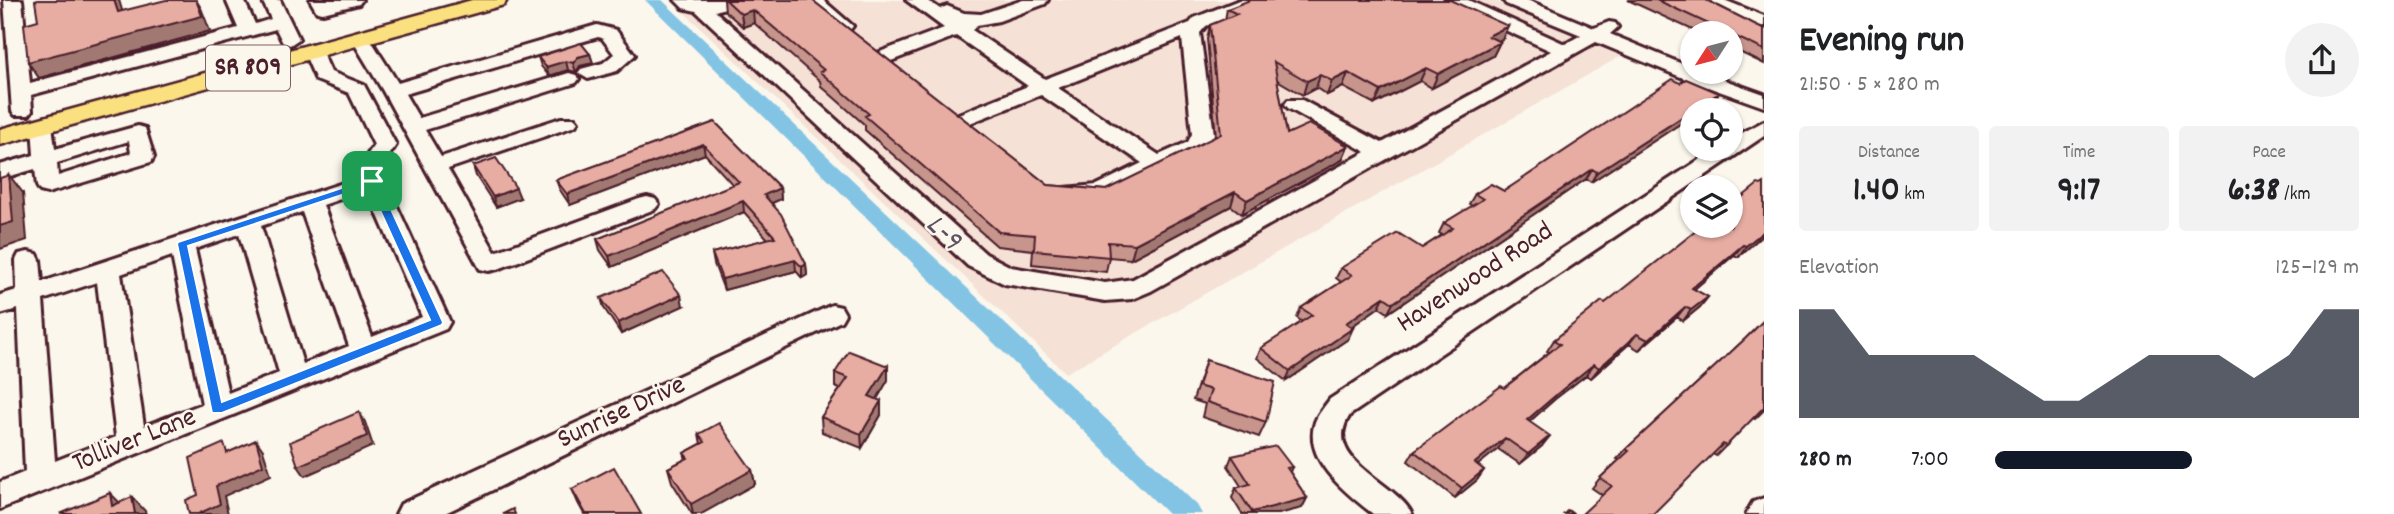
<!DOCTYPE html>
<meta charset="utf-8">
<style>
:root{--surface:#fff;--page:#f2f2f2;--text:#202124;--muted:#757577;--accent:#111827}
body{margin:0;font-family:Dekko,sans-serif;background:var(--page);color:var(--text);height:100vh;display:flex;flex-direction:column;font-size:26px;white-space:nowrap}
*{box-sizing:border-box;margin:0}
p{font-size:23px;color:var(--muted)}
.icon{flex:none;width:38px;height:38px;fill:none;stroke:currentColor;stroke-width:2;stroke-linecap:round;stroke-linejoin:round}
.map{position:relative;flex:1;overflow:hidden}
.drawer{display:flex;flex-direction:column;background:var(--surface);width:630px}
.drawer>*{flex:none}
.needle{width:46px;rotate:234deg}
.controls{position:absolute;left:1680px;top:21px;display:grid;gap:14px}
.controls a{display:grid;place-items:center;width:63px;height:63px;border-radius:50%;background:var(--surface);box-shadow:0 2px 5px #0004;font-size:35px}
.pin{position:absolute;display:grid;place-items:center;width:60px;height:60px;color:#fff;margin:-30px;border-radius:14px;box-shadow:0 4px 10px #0006}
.round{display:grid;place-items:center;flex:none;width:74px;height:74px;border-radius:37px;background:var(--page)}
.overview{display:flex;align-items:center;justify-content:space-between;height:119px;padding:0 35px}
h1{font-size:38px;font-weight:700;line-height:52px}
.metrics{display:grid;grid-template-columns:repeat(3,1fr);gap:10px;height:119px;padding:7px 35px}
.metrics div{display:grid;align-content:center;border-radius:7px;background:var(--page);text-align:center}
.metrics b{font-size:35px;font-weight:700}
.metrics small{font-size:19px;font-weight:400}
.metrics p{font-size:19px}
.chart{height:196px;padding:14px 35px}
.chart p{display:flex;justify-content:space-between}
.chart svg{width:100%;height:126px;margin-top:7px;fill:var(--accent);opacity:.7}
ul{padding:0 35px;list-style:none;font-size:23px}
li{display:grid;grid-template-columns:112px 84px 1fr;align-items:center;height:52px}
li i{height:18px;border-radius:9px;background:var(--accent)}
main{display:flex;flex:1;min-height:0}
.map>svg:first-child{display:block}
</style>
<main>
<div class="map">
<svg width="1764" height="514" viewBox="0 0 1764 514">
<rect width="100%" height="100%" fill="#fbf7ec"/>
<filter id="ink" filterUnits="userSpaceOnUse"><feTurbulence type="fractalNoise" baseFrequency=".0143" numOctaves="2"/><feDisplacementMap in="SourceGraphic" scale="14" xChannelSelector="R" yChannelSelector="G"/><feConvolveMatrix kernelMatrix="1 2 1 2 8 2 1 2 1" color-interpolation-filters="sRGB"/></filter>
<g filter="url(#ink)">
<path fill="#f5e1d6" d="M671,0H1493L1621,56L1066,373Z"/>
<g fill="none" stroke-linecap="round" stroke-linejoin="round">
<path fill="#83c4e4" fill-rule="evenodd" d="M645,0H662L1197,505L1202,514H1168Z"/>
<defs>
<path id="minor" d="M4,0H22L30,83L238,28L226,0H244L255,24L271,19L262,0H280L299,39L290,45L283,43L276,29L31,95L32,111L29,115H15L12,111Z
M310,0H362L359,4L323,13L317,12Z
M675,0H742L739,4L715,11L986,254L1011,267L1105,283L1133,279L1366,152L1288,108L1285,104L1288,100H1302L1382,143L1551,51L1448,4L1445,0H1468L1565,44L1581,35L1506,4L1503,0H1527L1594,28L1609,22L1615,23L1618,27L1610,34L1692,68V72H1702L1764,94V107L1688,80L1596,42L1151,291L1132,299L1105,301L1005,284L968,266L696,11L683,8Z
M803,0H823L853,26L850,30H838Z
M906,0H927L940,9L947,6L964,13L981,14L1023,0H1048L1045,4L999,21L977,25L972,30L1045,79L1190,23L1194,18L1239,0H1263L1260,4L1206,26L1200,33L1214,134L1204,151L1112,195L1092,200L1064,198L1061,193L1064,188L1097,185L1142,163L1041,95L970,123H956L953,119L956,115L1028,86L956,36L891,61H877L874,57L877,53L944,28ZM1182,38L1192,134L1188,142L1159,155L1058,88Z
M1699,0H1724L1764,16V27L1702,4Z
M597,25L616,30L635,55L617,71L588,79L578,73L581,69L603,63L614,54L602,38L598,37L405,94L419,118L569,73L576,75L579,79L576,83L425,130L441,157L561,118H575L578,122L575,126L448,169L495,252L639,199L647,197L655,199L659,204L655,209L498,269L489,271L480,269L383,91L351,38L360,32L367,34L398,83Z
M312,44L321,50L331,72L364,85L396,145L380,169L450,322L446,329L0,509V482L25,472L18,309L0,314V295L17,290L16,260L19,254L28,252L37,254L40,260L42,282L361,177L358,169L374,145L349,93L316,80L303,50ZM367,190L422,317L372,337L323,205ZM302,212L349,346L303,364L261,226ZM239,234L279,373L228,393L195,249ZM172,256L202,404L144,426L121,274ZM97,282L116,437L55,461L43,300Z
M42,119L49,121L52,125L55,149L138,126L145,128L154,157L151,162L48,193L40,191L37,186L35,169L0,179V165L34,155L32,125L35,121ZM129,141L131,153L58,176L57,163Z
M1764,121V136L1350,415C1320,461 1396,481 1412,514H1373C1348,494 1302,460 1315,422C1318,414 1325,406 1330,399L1716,149H1731V139Z
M832,305L841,307L845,314L841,321L443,514H396L401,504Z
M1764,498V514H1746L1753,502Z"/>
<path id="major" d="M472,0H507L504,5L0,145V129Z"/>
</defs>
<use href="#minor" stroke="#4a1f2b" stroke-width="6"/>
<use href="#major" stroke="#4a1f2b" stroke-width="5"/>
<use href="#minor" fill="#fbf7ec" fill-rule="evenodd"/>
<use href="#major" fill="#fbe080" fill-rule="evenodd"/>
</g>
<path fill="#c7958c" stroke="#4a1f2b" stroke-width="2" d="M724,0H812L1048,185L1106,190L1216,137L1207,39L1210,25L1225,20L1227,9L1502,39L1498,41L1500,42L1493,56L1432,88L1420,81L1375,104L1343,87L1327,95L1316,88L1303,95L1277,80L1287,134L1348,146L1342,160L1242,214L1231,206L1131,259L1109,257L1106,272L1032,264L1033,250L997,246L865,130V125L821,86L820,81L754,23L743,27L725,11Z
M1628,0H1707L1762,28L1764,27V64L1731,48V33H1699Z
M590,54L593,63L580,66L576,72L568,70L549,76L541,66L538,57Z
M1680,83L1719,93L1713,103L1701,110H1692V116L1591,182L1586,179L1388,313L1379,307L1351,327L1348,339L1286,381L1257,358L1261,348L1302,322L1297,318L1301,308L1341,282L1336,278L1341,268L1422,248L1442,235L1439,233L1444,223L1472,206L1469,204L1475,194L1504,191Z
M715,122L780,188L781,199L772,203L806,264L807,275L802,278L796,271L724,290L714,264L712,253L768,239L744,212L612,267L600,250L597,239L733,185L705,154L570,205L560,190L556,180Z
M473,166L520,198L496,207L476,176Z
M1764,234L1738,257L1734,255L1694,289L1708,297L1700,307L1683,321L1677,317L1639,350L1629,344L1591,378L1586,375L1555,399L1529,422L1542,446L1520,464L1498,449L1477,465L1484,470L1477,480L1455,498L1408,461L1414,451L1504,388L1549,352L1547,351L1554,340L1605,303Z
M601,298L683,306L621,334L604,308Z
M1764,320V410L1755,419L1753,418L1716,456L1713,454L1602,495L1592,488L1600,478L1619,460L1617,459L1626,449L1746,338Z
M1206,360L1266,422L1259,437L1202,417L1205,404L1193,400Z
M888,366V380L877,399L881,415L862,448L822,432L821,417L840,389L835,387V373Z
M699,434L752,470L755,484L701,514H692L672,482L668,468L686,459L684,453L701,444Z
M1232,456L1292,467L1290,472L1307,498L1302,508L1278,514H1242L1232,498L1236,488L1241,486L1228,466Z
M572,489L641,514H584L578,503Z"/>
<path fill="#a27972" stroke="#4a1f2b" stroke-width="2" d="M114,0H119L127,27L118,12Z
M196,0L201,8L210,31L39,78L28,62Z
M753,10L754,23L743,27L741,14Z
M1508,26L1502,39L1481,50L1488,36Z
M1500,42L1493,56L1432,88L1438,74Z
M590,54L593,63L580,66L576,72L573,63L578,57Z
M566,61L568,70L549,76L546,67Z
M1426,68L1420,81L1375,104L1381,91Z
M1348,73L1343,87L1327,95L1332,81Z
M1320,75L1316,88L1303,95L1307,81Z
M1719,93L1713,103L1701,110H1693Z
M1692,111V116L1591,182L1597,172Z
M703,144L705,154L570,205L567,194Z
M1348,146L1342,160L1242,214L1247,200Z
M1592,169L1586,179L1388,313L1393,303Z
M9,175L23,193L27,240L0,249V226Z
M516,188L520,198L496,207L493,197Z
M780,188L781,199L765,206L764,195Z
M1235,192L1231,206L1131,259L1135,244Z
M743,201L744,212L612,267L609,256Z
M1764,231V234L1738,257L1746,246Z
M1743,245L1734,255L1684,298L1692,288Z
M795,260L796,271L724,290L722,279Z
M806,264L807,275L802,278V267Z
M681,295L683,306L621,334L618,323Z
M1384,297L1379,307L1341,334L1346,323Z
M1708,297L1700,307L1683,321L1691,310Z
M1685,307L1677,317L1639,350L1648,340Z
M1353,328L1348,339L1286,381L1290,371Z
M1637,334L1629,344L1591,378L1599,368Z
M1594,364L1586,375L1555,399L1520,430L1527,420L1563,389Z
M888,366V380L870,411L869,396Z
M881,401V415L862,448L861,434Z
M359,412L365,422L373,446L305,476L298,466Z
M1550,436L1542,446L1520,464L1528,454Z
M1505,438L1498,449L1468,473L1475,463Z
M256,440L263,450L271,475L224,496L228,514H198L216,486Z
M752,470L755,484L701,514H693L691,504Z
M1484,470L1477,480L1455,498L1462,488Z
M110,493L124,507L112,506Z
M132,497L145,511L146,514H135Z
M1307,498L1302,508L1278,514H1251L1252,512Z"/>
<path fill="#e7ada3" stroke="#4a1f2b" stroke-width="2" d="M38,0H114L118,12L166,0H196L202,16L28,62L24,24L38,20L35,1Z
M726,0H812L1048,185L1106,190L1221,134L1210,25L1237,14L1227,9L1250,0H1450L1508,26L1488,36L1500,42L1438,74L1426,68L1381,91L1348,73L1332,81L1320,75L1307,81L1274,62L1287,134L1309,124L1348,146L1247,200L1235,192L1135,244L1108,242L1109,257L1034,250L1035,235L999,232L865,116L869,114L820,72L824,70L753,10L741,14Z
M1657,0H1706L1762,28L1764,27V50Z
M581,43L590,54L578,57L573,63L566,61L546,67L538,57Z
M1673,79L1680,83L1686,79L1719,93L1597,172L1592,169L1393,303L1384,297L1346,323L1353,328L1290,371L1261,348L1312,315L1301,308L1352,275L1341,268L1398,233L1422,248L1453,228L1444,223L1483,199L1475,194L1491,184L1504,191Z
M715,122L780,188L764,195L781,214L806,264L802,267L795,260L722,279L712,253L775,237L743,201L609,256L597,239L739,182L703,144L567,194L556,180Z
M496,158L516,188L493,197L473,166Z
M9,175L13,222L0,226V178Z
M1764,183V231L1746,246L1743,245L1692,288L1708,297L1691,310L1685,307L1648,340L1637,334L1599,368L1594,364L1563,389L1527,420L1550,436L1528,454L1505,438L1475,463L1484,470L1462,488L1414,451L1501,386L1504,388L1560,344L1554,340L1602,301L1605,303L1702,226H1731V206L1758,184L1761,185Z
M663,272L681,295L618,323L601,298Z
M1764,320V408H1763L1726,446L1723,444L1653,514H1582L1612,486L1600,478L1629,451L1626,449L1746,338Z
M849,351L888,366L869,396L881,401L861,434L821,417L848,378L835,373Z
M1206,360L1275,382L1266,422L1207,402L1211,390L1198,386Z
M359,412L367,436L298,466L290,442Z
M719,423L752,470L691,504L668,468L688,458L684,453L705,442L699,434Z
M256,440L263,465L216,486L220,504L198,514H189L186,500L198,495L190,458L224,443L227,453Z
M1276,446L1292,467L1287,468L1307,498L1252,512L1236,488L1250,484L1232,456Z
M614,467L641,514H586L572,489Z
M110,493L112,506L132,497L135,514H60Z
M513,509L515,514H503Z
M1568,510L1573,514H1564Z"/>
</g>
<path fill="#1a73e8" stroke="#fff" stroke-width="2" fill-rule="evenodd" d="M369,179L378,181L443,322L442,325L222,413H212L177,244L178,242ZM369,186L430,320L222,402L188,246Z"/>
<g text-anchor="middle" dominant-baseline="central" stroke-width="5" stroke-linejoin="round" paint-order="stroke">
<rect fill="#fbf7ec" stroke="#7f6065" stroke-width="2" x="206" y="45.5" width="84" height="45" rx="5"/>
<g font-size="26" font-weight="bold" fill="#4a1f2b">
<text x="248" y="68">SR 809</text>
</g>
<g font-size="28" fill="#4a1f2b" stroke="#fbf7ec">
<text transform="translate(1476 279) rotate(-33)">Havenwood Road</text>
<text transform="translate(622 414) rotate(-25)">Sunrise Drive</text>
<text transform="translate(135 442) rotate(-22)">Tolliver Lane</text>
</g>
<g font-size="30" font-style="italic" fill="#5b5162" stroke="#fbf7ec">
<text transform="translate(942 234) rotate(44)">L-9</text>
</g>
</g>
</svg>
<div class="controls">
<a><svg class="needle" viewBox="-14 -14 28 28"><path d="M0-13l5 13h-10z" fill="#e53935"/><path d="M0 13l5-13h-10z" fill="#757577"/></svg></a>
<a><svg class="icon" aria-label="locate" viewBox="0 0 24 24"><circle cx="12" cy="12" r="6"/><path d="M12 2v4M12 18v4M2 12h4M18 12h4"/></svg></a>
<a><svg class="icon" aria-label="layers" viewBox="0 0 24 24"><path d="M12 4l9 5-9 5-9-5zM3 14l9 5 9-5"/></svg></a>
</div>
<div class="pin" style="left:372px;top:181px;background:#1e9e55"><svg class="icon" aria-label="arrive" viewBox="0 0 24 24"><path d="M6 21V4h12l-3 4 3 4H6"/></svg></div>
</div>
<section class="drawer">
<div class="overview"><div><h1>Evening run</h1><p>21:50 · 5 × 280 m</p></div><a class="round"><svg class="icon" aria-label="share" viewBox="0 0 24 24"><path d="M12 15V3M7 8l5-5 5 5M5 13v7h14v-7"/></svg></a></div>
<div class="metrics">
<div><p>Distance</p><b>1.40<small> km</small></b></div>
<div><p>Time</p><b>9:17</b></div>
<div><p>Pace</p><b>6:38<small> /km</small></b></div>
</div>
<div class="chart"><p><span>Elevation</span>125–129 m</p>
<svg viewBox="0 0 160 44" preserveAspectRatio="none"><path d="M0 44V6L10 6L20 22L30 22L40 22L50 22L60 30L70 38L80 38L90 30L100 22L110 22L120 22L130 30L140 22L150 6L160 6V44z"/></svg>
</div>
<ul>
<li><b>280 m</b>7:00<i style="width:54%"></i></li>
</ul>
</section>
</main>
